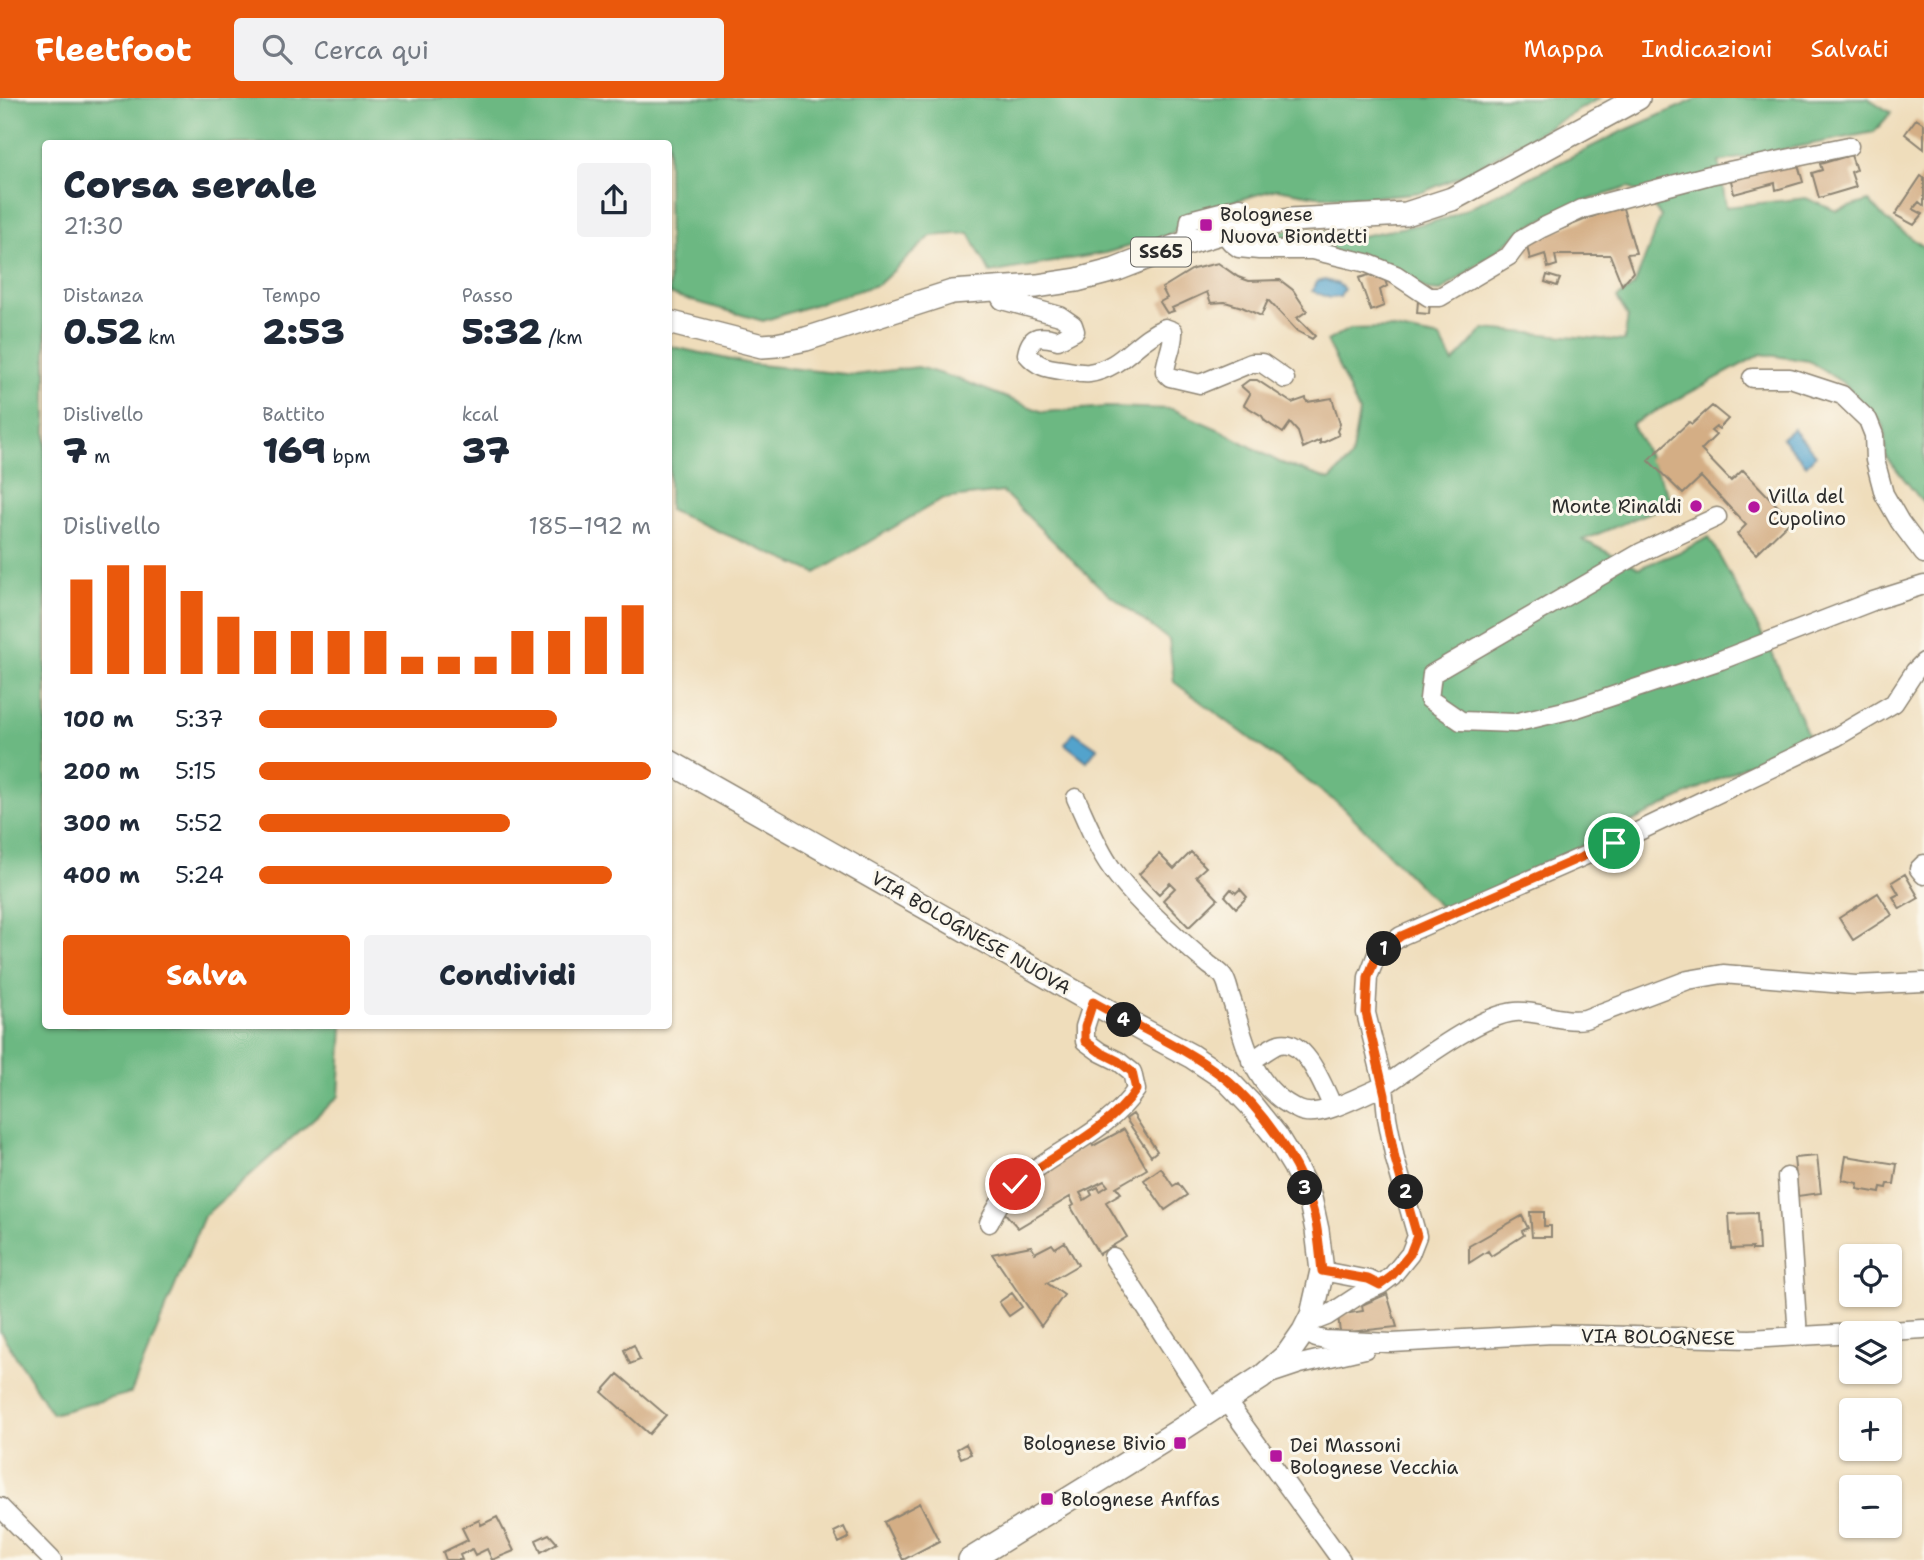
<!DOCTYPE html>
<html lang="it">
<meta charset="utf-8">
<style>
:root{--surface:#fff;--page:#f2f2f3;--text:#1f2937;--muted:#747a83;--accent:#ea580c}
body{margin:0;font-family:"Shantell Sans",sans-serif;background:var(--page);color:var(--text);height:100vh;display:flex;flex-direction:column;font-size:26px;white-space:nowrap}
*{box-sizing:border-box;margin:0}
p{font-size:23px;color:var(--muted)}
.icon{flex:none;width:38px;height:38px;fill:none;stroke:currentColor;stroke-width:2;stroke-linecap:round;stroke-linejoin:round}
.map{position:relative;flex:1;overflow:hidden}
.sheet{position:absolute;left:42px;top:42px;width:630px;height:889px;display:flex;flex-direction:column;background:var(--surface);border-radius:7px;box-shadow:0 2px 5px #0004}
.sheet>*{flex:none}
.tools{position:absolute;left:1839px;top:1146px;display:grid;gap:14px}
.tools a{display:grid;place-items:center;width:63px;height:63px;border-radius:7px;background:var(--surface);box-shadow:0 2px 5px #0004;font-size:35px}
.pin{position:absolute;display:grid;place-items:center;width:60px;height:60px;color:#fff;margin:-30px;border:4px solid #fff;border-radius:50%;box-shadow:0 2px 7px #0007}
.km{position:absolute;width:35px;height:35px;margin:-18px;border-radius:50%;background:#222;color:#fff;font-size:19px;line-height:35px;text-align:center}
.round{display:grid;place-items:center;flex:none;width:74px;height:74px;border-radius:7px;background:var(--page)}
.head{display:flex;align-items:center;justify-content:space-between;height:119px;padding:0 21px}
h1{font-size:38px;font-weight:800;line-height:52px}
.metrics{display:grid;grid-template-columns:repeat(3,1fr);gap:10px;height:119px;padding:7px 21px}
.metrics div{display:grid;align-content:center}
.metrics b{font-size:35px;font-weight:800}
.metrics small{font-size:19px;font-weight:400}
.metrics p{font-size:19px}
.chart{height:196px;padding:14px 21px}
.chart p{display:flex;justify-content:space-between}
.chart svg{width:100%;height:126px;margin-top:7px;stroke:var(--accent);stroke-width:6}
.primary-button{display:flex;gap:14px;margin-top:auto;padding:14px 21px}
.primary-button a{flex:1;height:80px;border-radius:7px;background:var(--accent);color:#fff;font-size:28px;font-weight:800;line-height:80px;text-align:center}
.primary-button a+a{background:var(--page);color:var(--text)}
ul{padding:0 21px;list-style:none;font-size:23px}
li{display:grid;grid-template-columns:112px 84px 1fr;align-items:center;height:52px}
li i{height:18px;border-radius:9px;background:var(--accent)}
header{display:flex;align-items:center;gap:42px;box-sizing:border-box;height:98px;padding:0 35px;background:var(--accent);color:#fff}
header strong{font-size:33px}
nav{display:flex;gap:38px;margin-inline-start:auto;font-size:24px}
.search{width:490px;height:63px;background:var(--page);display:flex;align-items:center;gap:18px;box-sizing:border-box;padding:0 24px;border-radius:7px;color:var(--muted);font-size:26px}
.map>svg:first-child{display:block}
</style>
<header>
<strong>Fleetfoot</strong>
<div class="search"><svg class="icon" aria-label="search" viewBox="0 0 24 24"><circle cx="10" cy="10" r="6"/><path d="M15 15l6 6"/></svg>Cerca qui</div>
<nav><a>Mappa</a><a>Indicazioni</a><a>Salvati</a></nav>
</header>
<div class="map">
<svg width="1924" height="1462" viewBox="0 0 1924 1462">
<rect width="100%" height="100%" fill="#fbf7ec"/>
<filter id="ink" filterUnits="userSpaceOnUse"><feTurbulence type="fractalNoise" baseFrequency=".0143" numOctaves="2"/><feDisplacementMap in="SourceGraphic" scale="14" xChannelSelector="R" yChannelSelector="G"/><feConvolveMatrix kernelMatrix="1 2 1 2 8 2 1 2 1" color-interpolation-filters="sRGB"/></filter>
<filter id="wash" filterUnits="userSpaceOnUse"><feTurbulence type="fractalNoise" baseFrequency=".00686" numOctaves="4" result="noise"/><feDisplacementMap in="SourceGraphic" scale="28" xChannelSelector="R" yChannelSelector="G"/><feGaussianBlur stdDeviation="1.57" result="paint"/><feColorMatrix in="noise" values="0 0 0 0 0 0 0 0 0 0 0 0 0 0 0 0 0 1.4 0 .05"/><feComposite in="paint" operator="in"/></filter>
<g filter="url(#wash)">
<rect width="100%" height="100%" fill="#efddbb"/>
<path fill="#6cb882" stroke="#4c7256" stroke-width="2" d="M0,0H1600L1463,77L1423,94L1371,99L1317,98L1277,91L1241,101L1194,117L1169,137L1105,155L990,175L969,135L931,138L879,186L763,223L669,196L668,46H46V928H343L339,998L204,1118L131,1295L52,1316L0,1233Z
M1699,0H1868L1891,15L1874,34L1719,64L1726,109L1806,100L1836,113L1869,103L1885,121L1924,149V406L1886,358L1884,328L1846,287L1809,263L1761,256L1632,326L1673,405L1583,442L1639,470L1682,453L1709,439L1772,555L1808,637L1446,815L1344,710L1174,584L1169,542L1100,489L1003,394L942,401L816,475L669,412V248L750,266L855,277L918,269L961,282L1043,314L1107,309L1172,311L1220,332L1279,364L1330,382L1351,360L1359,314L1327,243L1349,231L1389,230L1440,240L1453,265L1484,231L1624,243L1628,219L1617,200L1634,188L1661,118L1645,100L1629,89L1570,108L1523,131L1497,153L1441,193L1427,192L1403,177L1248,145L1259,136L1302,130L1357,139L1446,121L1621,34Z"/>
<path fill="#52a3cc" stroke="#3e677c" stroke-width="2" d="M1325,182L1338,186L1344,191L1340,199L1330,200L1312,193L1316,184Z
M1793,331L1816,357L1806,367L1782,340Z
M1074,634L1097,650L1087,663L1065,646Z"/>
<g id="blocks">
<path fill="#d4ae85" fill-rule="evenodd" d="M1916,21L1924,26V51L1905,36Z
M1851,57L1856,72L1851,74L1856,89L1819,100L1812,75L1822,72L1820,66Z
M1797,63L1803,84L1776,92L1775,85L1734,96L1730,78Z
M1921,78L1924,80V108L1919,104L1913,111L1923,116L1914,127L1895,117Z
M1622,107L1636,155L1627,156L1633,174L1622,187L1610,157H1555L1557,167L1548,170L1545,156L1530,161L1526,145Z
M1218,165L1238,179L1249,183L1280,182L1293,192L1307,213L1297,220L1315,238L1312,241L1297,233L1268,202L1261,218L1242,209L1225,204L1211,205L1207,194L1172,210L1174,213L1167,215L1160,204L1167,200L1162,190L1193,171Z
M1369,177L1385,182L1387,188L1380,192L1384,208L1371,213L1359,180Z
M1547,177L1560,181L1557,188L1545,184Z
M1418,203L1430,204L1429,216L1417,215Z
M1249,282H1257L1292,305L1306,300L1307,304L1332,300L1340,326L1337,333L1339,337L1320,346V342L1303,350L1298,334L1290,325L1283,335L1265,323L1262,318L1244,307L1250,296L1241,288Z
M1712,308L1728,321L1719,331L1716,329L1711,333L1716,337L1701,352L1731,383L1743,372L1791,422L1756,456L1737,436L1746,427L1701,379L1683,396L1648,362L1689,324L1692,326Z
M1191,754L1206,769L1196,778L1218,801L1189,829L1163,802L1175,790L1170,785L1159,796L1139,776L1159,756L1174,771Z
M1905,776L1919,800L1900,811L1893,799L1899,796L1892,784Z
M1231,791L1236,795L1240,791L1247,799L1236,810L1225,798Z
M1878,795L1892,817L1853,842L1839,820Z
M1133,1016L1157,1053L1151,1058L1126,1021Z
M1124,1031L1147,1071L1116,1089L1121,1095L1106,1104L1127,1139L1099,1156L1071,1109L1074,1107L1070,1099L1018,1130L1003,1113L1021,1097L1016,1091L1091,1044L1093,1048ZM1104,1083L1108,1088L1100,1093L1098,1089L1090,1093L1092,1097L1084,1102L1080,1095Z
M1817,1058L1821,1095L1798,1098L1794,1060Z
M1846,1058L1897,1066L1894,1086H1888L1887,1090L1881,1089L1880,1095L1857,1091L1858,1085L1842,1082Z
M1161,1070L1173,1088L1178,1085L1187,1097L1165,1112L1144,1082Z
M1530,1114H1544V1128H1551V1139H1532Z
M1757,1115L1759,1152H1752V1150L1731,1151L1729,1116Z
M1522,1118L1528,1130L1522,1133L1524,1137L1491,1158L1488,1153L1469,1165V1148Z
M1065,1144L1078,1167L1047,1185L1064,1197L1041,1228L992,1156L1031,1148L1035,1155L1052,1146L1055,1150Z
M1012,1195L1022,1209L1009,1218L999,1204Z
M1387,1196L1397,1229L1340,1235L1338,1217L1363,1213L1362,1207Z
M634,1247L640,1262L630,1266L624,1252Z
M618,1276L666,1317L649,1336L602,1294Z
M966,1346L971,1356L961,1360L957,1351Z
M920,1405L939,1443L903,1462L884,1424Z
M497,1419L514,1453L492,1462L487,1451L475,1457L472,1451L460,1457L462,1462H446L443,1454L468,1442L462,1430L479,1422L481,1427Z
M844,1429L849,1440L839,1445L834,1434Z
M549,1436L557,1445L541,1454L536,1442Z"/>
</g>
</g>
<g filter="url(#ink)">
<use href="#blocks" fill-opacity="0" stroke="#8d8473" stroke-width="2"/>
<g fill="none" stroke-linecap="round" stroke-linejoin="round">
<defs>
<path id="minor" d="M1223,134L1231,144L1239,150L1259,152H1312L1367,165L1396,177L1429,199H1440L1509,158L1521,142L1542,130L1582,111L1710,77L1849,48
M1187,145L1190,122L1240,109L1252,129
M996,191L1002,202L1060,218L1073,227L1075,233L1058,242C1042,238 1031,235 1027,256C1037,268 1046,270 1061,272C1070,273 1080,276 1089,275C1123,270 1135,242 1165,230L1173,233C1174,247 1166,260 1165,274L1170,279L1200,286L1251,265H1262L1285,281
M1752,280H1790L1842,297L1868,322L1874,337L1875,362L1884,396L1900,424L1924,456
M1717,419L1640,455L1432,576L1429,601L1461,623L1514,625L1577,610L1721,562L1873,503L1924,487
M1076,700C1087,724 1097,750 1112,771C1131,797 1155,819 1178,840C1188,849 1197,857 1207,865C1211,869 1219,873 1223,878C1228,884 1229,896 1232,903C1246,946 1252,991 1299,1012C1320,1022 1362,996 1384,988L1366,915L1368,879L1377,856L1401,838L1614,745L1836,639L1894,605L1915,573L1924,564
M1924,766L1919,771L1924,777
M1251,963C1260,958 1270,949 1279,946C1306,939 1324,991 1333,1009
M1787,1079L1798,1238
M989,1125C996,1110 1004,1096 1017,1085C1055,1052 1107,1035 1136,992L1132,974L1118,963L1100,954L1085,943V929L1093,904
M1113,1159L1212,1312
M1322,1173L1369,1182L1380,1187
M1309,1225L1327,1218L1362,1195L1380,1187L1392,1178L1410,1156L1417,1138L1395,1061L1387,1019L1384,988C1415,967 1479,917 1515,914C1538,912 1560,925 1585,921L1688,882L1723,876L1856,887L1924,884
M1304,1233L1316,1240L1325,1242L1392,1245L1553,1236L1750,1241L1924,1231
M1267,1277L1300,1266L1365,1251
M1226,1303L1341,1462
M0,1409L52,1462"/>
<path id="major" d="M668,224L762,248L776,247L806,241L952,194L1037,188L1077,182L1115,172L1174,149L1223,134L1290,122L1406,116L1452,101L1638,0
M668,663L1124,922L1191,958L1227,982L1251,1007L1276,1038L1295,1069L1310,1100L1317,1132L1322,1173L1312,1217L1304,1233L1288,1256L1262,1279L1174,1336L970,1462"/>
</defs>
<use href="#minor" stroke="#8d8473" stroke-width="21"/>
<use href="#major" stroke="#8d8473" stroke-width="26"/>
<use href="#minor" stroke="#fff" stroke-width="18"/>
<use href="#major" stroke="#fff" stroke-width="23"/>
</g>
</g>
<g fill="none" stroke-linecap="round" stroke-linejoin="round" filter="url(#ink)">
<defs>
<path id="route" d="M1015,1086C1054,1056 1108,1033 1136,992L1132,974L1118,963L1100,954L1085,943V929L1093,904C1135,928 1191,952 1227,982C1261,1011 1295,1058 1309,1100C1318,1123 1319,1149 1322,1173L1368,1181L1380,1187L1392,1178L1410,1156L1417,1138L1395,1061L1387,1019L1385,997L1366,915L1368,879L1377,856L1401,838L1614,745"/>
</defs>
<use href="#route" stroke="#fff" stroke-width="14"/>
<use href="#route" stroke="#ea580c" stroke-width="9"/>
</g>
<g fill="#b5179e" stroke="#fbf7ec" stroke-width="2.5">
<rect x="1199" y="120" width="14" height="14" rx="3.5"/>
<circle cx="1696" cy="408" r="7"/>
<circle cx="1754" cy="409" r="7"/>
<rect x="1173" y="1338" width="14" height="14" rx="3.5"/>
<rect x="1269" y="1351" width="14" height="14" rx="3.5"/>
<rect x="1040" y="1394" width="14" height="14" rx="3.5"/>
</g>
<g text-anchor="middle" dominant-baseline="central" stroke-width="6" stroke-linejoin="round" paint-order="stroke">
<rect fill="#fbf7ec" stroke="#696865" stroke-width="2" x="1131" y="139.5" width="60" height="29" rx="5"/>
<g font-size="18" font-weight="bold" fill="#2b2b2b">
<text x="1161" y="154">SS65</text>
</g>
<g font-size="19" fill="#2b2b2b" stroke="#fbf7ec" text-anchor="start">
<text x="1220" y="116">Bolognese<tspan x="1220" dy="22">Nuova Biondetti</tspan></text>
<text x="1768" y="398">Villa del<tspan x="1768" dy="22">Cupolino</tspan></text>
<text x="1682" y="408" text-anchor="end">Monte Rinaldi</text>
<text x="1166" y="1345" text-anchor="end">Bolognese Bivio</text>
<text x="1290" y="1347">Dei Massoni<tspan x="1290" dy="22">Bolognese Vecchia</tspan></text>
<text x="1061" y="1401">Bolognese Anffas</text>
</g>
<g font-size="19" fill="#2b2b2b" stroke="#fbf7ec">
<text transform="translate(971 835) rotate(30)">VIA BOLOGNESE NUOVA</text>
<text transform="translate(1658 1239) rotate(1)">VIA BOLOGNESE</text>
</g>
</g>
</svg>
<div class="tools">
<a><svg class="icon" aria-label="locate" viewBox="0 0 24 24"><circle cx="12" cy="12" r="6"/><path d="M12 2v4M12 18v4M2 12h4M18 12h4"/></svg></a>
<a><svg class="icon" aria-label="layers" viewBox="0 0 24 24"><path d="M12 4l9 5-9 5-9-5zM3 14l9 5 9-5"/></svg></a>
<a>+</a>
<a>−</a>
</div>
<div class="pin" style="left:1614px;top:745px;background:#1e9e55"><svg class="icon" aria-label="arrive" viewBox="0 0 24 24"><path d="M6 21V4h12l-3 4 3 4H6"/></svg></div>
<div class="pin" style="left:1015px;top:1086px;background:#d93025"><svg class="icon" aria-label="check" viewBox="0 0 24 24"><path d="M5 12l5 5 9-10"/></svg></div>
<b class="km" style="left:1384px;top:851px">1</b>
<b class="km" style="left:1406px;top:1094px">2</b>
<b class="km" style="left:1305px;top:1090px">3</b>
<b class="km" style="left:1124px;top:922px">4</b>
<section class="sheet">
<div class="head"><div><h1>Corsa serale</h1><p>21:30</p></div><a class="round"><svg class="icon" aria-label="share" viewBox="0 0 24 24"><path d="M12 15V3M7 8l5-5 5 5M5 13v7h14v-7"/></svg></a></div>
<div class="metrics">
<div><p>Distanza</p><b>0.52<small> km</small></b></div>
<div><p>Tempo</p><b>2:53</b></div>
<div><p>Passo</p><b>5:32<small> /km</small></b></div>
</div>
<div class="metrics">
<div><p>Dislivello</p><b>7<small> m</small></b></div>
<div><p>Battito</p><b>169<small> bpm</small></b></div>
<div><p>kcal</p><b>37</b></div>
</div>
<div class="chart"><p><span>Dislivello</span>185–192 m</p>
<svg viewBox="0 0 160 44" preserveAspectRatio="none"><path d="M5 44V11M15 44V6M25 44V6M35 44V15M45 44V24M55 44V29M65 44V29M75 44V29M85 44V29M95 44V38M105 44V38M115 44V38M125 44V29M135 44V29M145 44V24M155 44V20"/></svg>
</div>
<ul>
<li><b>100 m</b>5:37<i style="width:76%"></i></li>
<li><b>200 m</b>5:15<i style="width:100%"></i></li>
<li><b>300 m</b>5:52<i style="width:64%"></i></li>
<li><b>400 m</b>5:24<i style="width:90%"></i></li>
</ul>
<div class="primary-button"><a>Salva</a><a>Condividi</a></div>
</section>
</div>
